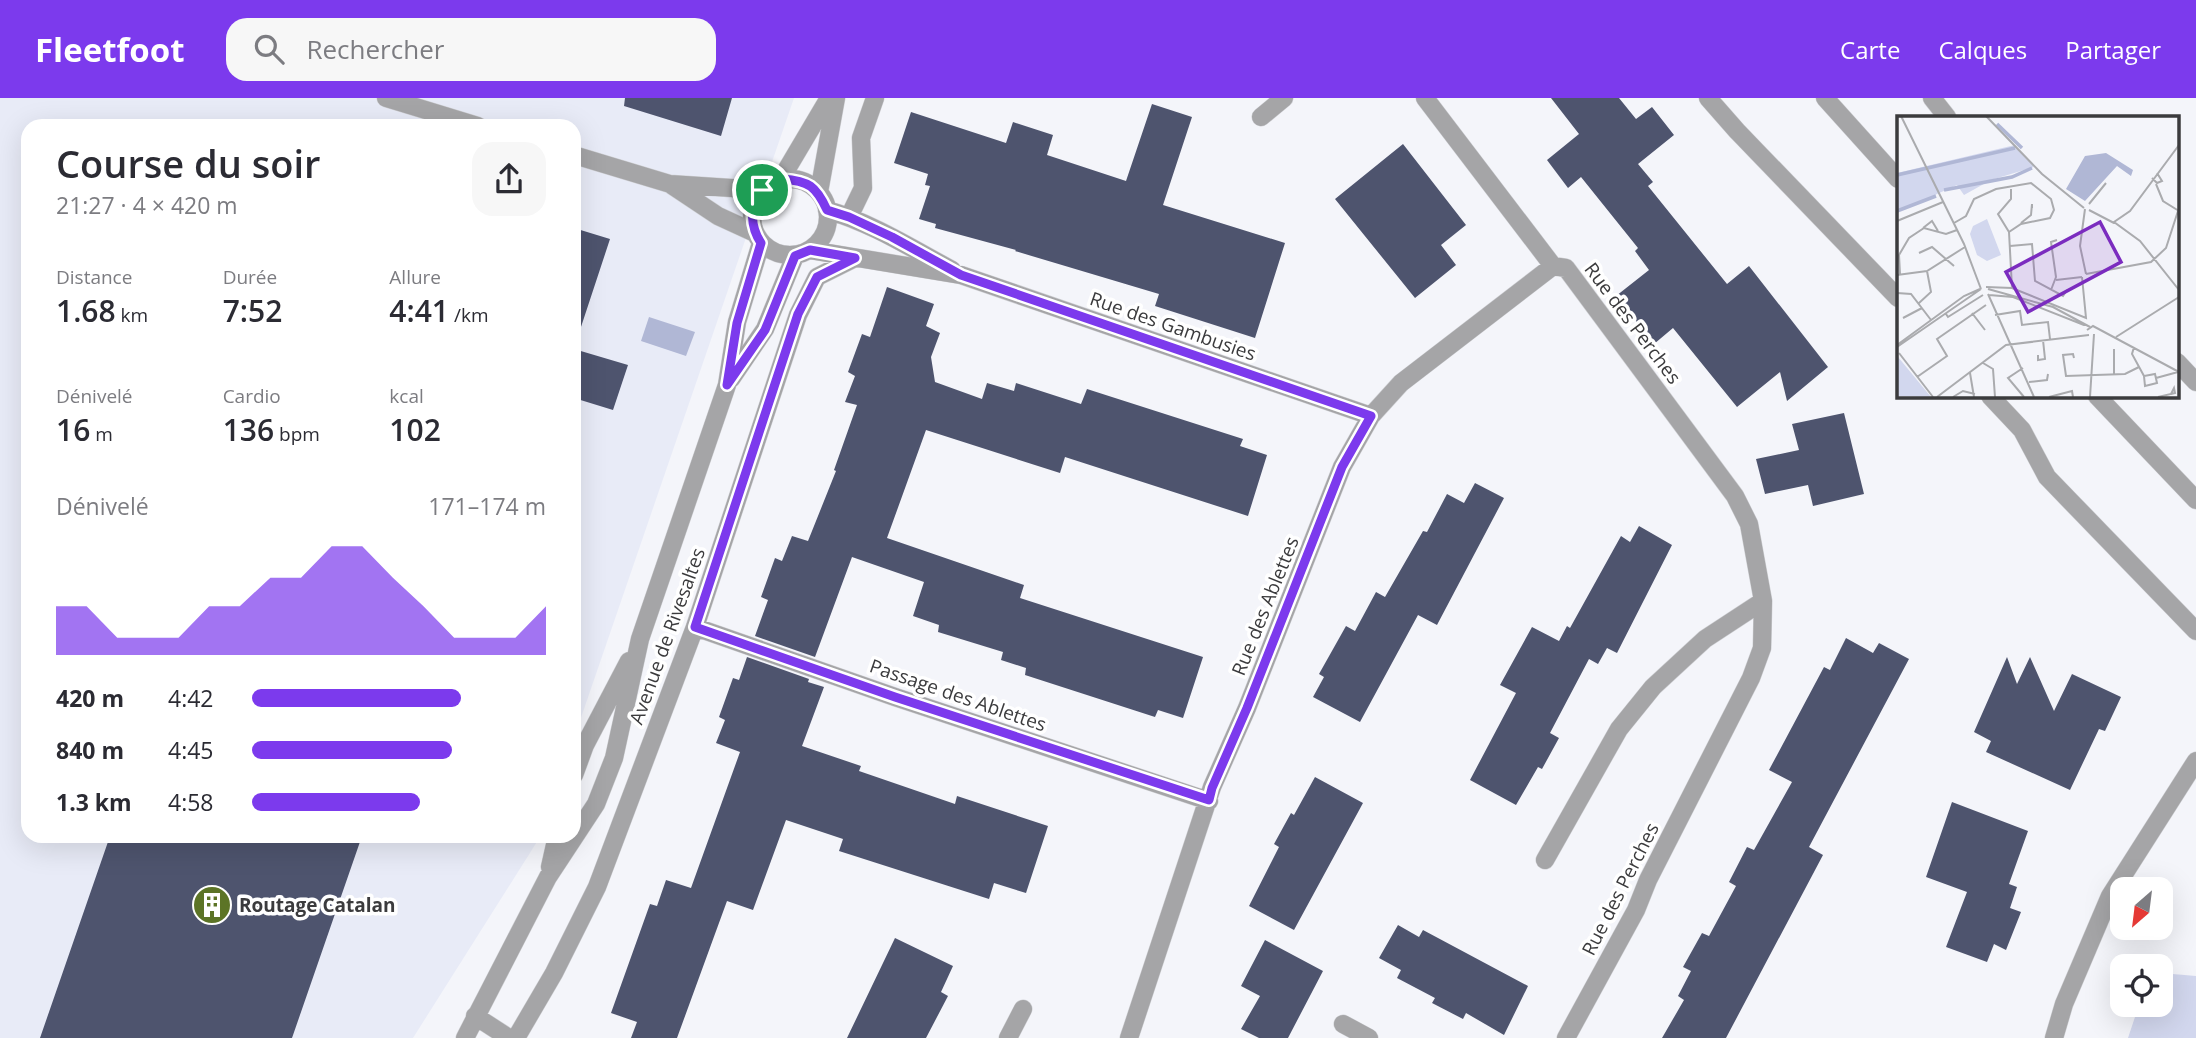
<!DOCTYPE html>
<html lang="fr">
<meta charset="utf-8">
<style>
:root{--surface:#fff;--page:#f7f7f7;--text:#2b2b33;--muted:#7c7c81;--accent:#7c3aed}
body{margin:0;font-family:"Open Sans",sans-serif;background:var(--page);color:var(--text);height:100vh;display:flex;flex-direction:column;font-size:26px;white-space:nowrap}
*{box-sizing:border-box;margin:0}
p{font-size:23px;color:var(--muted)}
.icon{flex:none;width:38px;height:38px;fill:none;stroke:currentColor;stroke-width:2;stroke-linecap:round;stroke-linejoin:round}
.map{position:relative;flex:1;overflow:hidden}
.details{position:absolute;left:21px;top:21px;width:560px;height:724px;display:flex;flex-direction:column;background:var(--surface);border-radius:21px;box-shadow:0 7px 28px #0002}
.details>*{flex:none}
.needle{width:46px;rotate:208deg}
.fabs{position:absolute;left:2110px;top:779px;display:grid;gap:14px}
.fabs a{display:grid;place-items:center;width:63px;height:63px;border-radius:14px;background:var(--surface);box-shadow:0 7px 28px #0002;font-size:35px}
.pin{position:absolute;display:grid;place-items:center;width:60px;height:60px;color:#fff;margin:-30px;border:4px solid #fff;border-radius:50%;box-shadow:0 2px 7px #0007}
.round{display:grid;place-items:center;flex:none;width:74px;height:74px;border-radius:21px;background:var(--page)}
.overview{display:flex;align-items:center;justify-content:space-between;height:119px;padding:0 35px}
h1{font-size:38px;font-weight:600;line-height:52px}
.figures{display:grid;grid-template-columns:repeat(3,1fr);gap:10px;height:119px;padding:7px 35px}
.figures div{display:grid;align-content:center}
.figures b{font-size:30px;font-weight:600}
.figures small{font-size:19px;font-weight:400}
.figures p{font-size:19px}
.chart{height:196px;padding:14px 35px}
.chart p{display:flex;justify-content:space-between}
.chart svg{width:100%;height:126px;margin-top:7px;fill:var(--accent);opacity:.7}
ul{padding:0 35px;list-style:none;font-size:23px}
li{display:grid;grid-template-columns:112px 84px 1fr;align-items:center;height:52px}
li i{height:18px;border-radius:9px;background:var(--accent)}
header{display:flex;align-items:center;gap:42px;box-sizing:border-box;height:98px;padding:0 35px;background:var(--accent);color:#fff}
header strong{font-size:33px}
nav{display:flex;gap:38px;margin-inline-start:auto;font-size:24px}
.search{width:490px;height:63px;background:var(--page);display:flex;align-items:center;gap:18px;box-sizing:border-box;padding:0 24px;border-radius:21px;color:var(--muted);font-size:26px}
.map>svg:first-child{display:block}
</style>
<header>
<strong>Fleetfoot</strong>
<div class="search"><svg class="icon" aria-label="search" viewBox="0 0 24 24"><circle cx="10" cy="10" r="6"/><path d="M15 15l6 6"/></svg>Rechercher</div>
<nav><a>Carte</a><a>Calques</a><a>Partager</a></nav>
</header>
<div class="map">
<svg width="2196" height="940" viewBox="0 0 2196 940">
<rect width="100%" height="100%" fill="#f4f5fa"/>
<path fill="#e8ebf7" d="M0,0H794L574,640V28H28V738L540,739L413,940H0Z"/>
<path fill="#d2d7ee" d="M2161,875L2196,878V940H2128L2139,907L2161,906Z"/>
<path fill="#b0b7d5" d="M649,219L695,234L686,258L641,243Z"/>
<path fill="#4e546e" d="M625,0H732L721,38L624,8Z
M1551,0H1619L1636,21L1652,9L1674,37L1638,66L1653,84L1648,88L1727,186L1749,168L1828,269L1787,303L1780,274L1737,309L1673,230L1654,246L1616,198L1649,172L1635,153L1638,150L1581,79L1568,90L1547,62L1579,36Z
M1152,6L1192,19L1163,107L1285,145L1255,240L1155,208L1159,196L1015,153L1016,152L935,130L936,126L919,121L930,88L925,87L928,76L894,65L911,14L1006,45L1013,24L1053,37L1047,57L1126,83Z
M1403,46L1466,127L1441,147L1456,167L1415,200L1335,101Z
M574,130L610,141L580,232L574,231Z
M887,189L934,206L926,228L940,235L931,259L935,284L982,301L987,285L1014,293L1016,285L1081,306L1087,291L1243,341L1240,348L1267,357L1248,418L1065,359L1060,375L926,332L887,440L1024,487L1020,500L1203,559L1183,620L1158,612L1155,619L1025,577L1026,570L1001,562L1003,554L938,534L939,527L913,518L924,484L852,459L815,559L755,538L768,502L761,499L775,460L782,463L792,438L808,443L836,373L834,372L857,307L845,304L855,278L848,274L862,236L870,239Z
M574,251L628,267L613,312L574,300Z
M1844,315L1864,396L1813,408L1808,387L1765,396L1756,361L1799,352L1792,326Z
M1475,385L1504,400L1437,527L1418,517L1360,624L1313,599L1324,579L1319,576L1346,528L1355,533L1376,494L1385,499L1423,433L1427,434L1447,396L1464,405Z
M1639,428L1672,447L1617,555L1607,550L1598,566L1589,561L1550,635L1559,640L1542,671L1538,669L1516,707L1470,682L1516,595L1500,587L1532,529L1559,543L1567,528L1570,530L1621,438L1630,444Z
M1846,540L1873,555L1879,545L1909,561L1809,749L1823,757L1726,940H1662L1684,902L1678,898L1691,873L1683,869L1702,835L1709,838L1736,788L1729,784L1747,749L1754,752L1792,684L1769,672L1824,569L1830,572Z
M747,559L809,581L808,584L824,589L802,648L861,668L859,673L955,706L957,698L1048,728L1026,795L994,785L989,801L839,753L843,741L786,722L753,812L727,803L677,940H631L637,924L611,915L650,806L657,808L666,782L691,790L740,654L716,645L725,622L719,619L733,580L739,582Z
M2007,559L2017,586L2030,559L2054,613L2072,576L2121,599L2105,633L2099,631L2070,692L1986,654L1991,643L1974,634Z
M1315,679L1363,705L1294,832L1249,808L1279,749L1274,746L1291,715L1294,717Z
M1952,704L2028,733L2009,786L2017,789L2010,810L2021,814L2006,852L1994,846L1987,864L1946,849L1967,794L1926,779Z
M110,738H362L292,940H40Z
M1398,827L1419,839L1423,832L1528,888L1504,937L1466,915L1463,921L1432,905L1435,900L1397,880L1401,872L1379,860Z
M895,840L953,868L941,894L948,898L926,940H847Z
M1265,842L1323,873L1288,940H1259L1241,931L1260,898L1241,888Z"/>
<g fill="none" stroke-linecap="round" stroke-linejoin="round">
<defs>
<path id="minor" d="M386,0L478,28
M1425,0L1553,168L1566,170L1735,398L1749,426L1763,503L1762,550L1751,580L1648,782L1636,812L1566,940
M1708,0L1737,33L1898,200
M1825,0L1898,81
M1932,0L1947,19
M1261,19L1284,0
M574,57L670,86L762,92
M781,81L829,0
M752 119a38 38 0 1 1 76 0a38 38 0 1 1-76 0Z
M670,86L718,118L755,135
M819,94L836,0
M827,112C872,125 911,150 952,172
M849,119L863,90L861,40L875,0
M810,152L961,177L1371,318
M2177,264L2196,284
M731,281L765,231L795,158
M1990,298L2022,332L2047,379L2196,533
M2097,298L2196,402
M695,529L895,599L1209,703
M574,677L585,647L629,563
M1545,762L1619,631L1653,589L1705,541L1763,503
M550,769L557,738
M475,918L509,940
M1343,926L1369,940
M465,940L548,779L596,706L614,660L640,541L727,287L737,224L761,145
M516,940L554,875L597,789L695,529L798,217L817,179L855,160
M1008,940L1023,911
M1129,940L1212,689L1247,610L1342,369L1371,318L1401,285L1553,168
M2054,940L2064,906L2110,798L2196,663"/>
</defs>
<use href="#minor" stroke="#cfd0d4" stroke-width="19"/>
<use href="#minor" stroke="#a5a5a7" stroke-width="18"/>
</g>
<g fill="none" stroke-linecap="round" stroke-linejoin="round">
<defs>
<path id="route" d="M782,81C809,83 816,88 827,112L849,119L892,139L961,177L1371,318L1342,369L1247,610L1212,690L1209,702L895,599L695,529L798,216L817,179L855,160L810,152L795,158L765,232L727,287L737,225L761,145C751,130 748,107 762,93C766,88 776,85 782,81Z"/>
</defs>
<use href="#route" stroke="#fff" stroke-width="14"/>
<use href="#route" stroke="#7c3aed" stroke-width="9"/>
</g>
<defs>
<symbol id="building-disc" viewBox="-11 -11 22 22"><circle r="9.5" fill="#5c7426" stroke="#fff"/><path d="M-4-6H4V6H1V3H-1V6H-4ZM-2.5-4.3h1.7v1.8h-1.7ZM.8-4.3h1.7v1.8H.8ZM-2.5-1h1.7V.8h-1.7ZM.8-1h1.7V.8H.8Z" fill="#fff"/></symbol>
</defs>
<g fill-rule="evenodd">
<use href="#building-disc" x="190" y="785" width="44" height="44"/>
</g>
<g text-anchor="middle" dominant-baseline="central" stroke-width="7" stroke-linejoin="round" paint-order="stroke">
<g font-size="19" fill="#3b3b3d" stroke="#fff">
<text transform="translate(1633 225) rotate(53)">Rue des Perches</text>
<text transform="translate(1173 228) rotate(19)">Rue des Gambusies</text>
<text transform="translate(1265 508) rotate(-68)">Rue des Ablettes</text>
<text transform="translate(667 538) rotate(-70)">Avenue de Rivesaltes</text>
<text transform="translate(958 597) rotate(19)">Passage des Ablettes</text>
<text transform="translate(1620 791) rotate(-63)">Rue des Perches</text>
</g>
<g font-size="19" font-weight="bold" fill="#3b3b3d" stroke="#fff" text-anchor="start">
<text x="239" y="807">Routage Catalan</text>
</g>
</g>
<g transform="translate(1897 18)">
<rect width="282" height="282" fill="#f4f5fa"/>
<path d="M118,29L137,51L94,64L67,79L60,69L0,96V57ZM90,103L104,139L90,145L80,139L73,118L76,110ZM0,241H1L34,281L0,280Z" fill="#d2d7ee"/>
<path d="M209,37L236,54L234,60L220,50L188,85L169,73L188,40Z" fill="#b0b7d5"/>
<path fill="none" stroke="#b0b7d5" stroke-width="3.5" d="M100,8L125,32M0,59L118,32M47,74L115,61L135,52M0,95L39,80"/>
<path fill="none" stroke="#aaabae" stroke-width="2" d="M4,0L67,128L84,173M89,0L145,58L187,92M282,29L233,95L217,106L243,125L282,174M255,62L260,67L265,65L260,57M259,68L266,85L282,95M192,88L209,67M188,93L183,130L189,158M192,94L217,107M0,105L46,86M57,107L69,100L77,83L99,73L134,67L154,83L157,94L153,102L124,108L112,116L115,172M124,107L134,99L135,88V92M26,112L35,105L41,115M112,116L101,98L114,83V73M113,130L135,128L138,165L166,180L170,174M22,137L35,131L57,150M3,158L2,139L12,122L27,112L49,118L60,114M189,158L254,146L269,132L281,95M0,159L30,155L68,131M159,164L185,161M89,171L115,172L189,202L185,161M91,173L156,191L193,211M154,174L159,161L154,126L160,124M0,177L14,178L34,204M91,178L137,281M92,179L116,181L187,209M22,187L34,176L30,155M75,197L88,214M49,198L51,201L86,179M98,199L123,195L125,209L151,206L153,223M6,202L25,192M190,214L196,210L282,256M219,221L282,181M0,229L67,180L83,173M0,231L84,173M237,231L235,238L247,260M2,237L36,281M141,239V244L148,243L146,224M177,242L176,238L166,239L169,260L228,258L242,251M86,247L96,253L98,281M126,252L111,262L127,281M73,257L77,281M217,258V233M258,258L260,267L248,270L247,260ZM20,261L50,240L40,223L89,189M259,262L281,256M132,266L150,264L151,258M40,281L109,229L192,219M56,281L66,275L78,278M152,281L175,275L176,281M193,281L197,218M261,281L274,278L277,272L278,277L274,278"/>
<path fill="#7b2cbf" fill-opacity="0.15" stroke="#7b2cbf" stroke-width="3.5" d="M203,106L224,146L131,196L109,156Z"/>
<rect width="282" height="282" fill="none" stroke="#3b3b3d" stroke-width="3.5"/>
</g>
</svg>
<div class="fabs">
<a><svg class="needle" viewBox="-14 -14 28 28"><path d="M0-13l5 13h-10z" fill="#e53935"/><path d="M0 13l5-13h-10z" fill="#7c7c81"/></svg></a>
<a><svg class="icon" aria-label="locate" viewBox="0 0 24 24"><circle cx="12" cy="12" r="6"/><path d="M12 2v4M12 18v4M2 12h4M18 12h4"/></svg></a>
</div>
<div class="pin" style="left:762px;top:92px;background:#1e9e55"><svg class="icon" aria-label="arrive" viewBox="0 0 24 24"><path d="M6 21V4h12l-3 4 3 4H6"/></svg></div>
<section class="details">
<div class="overview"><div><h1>Course du soir</h1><p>21:27 · 4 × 420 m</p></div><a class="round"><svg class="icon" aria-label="share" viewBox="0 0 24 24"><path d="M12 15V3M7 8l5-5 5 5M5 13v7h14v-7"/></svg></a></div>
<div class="figures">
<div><p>Distance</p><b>1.68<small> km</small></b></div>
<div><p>Durée</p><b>7:52</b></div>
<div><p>Allure</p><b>4:41<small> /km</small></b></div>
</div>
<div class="figures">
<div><p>Dénivelé</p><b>16<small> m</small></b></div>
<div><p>Cardio</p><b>136<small> bpm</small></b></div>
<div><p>kcal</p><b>102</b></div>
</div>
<div class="chart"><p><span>Dénivelé</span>171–174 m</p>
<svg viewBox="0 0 160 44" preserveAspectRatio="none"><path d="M0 44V27L10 27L20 38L30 38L40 38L50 27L60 27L70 17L80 17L90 6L100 6L110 17L120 27L130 38L140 38L150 38L160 27V44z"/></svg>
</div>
<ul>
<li><b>420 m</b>4:42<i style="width:71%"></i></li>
<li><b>840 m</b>4:45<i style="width:68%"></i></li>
<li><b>1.3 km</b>4:58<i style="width:57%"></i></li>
</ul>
</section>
</div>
